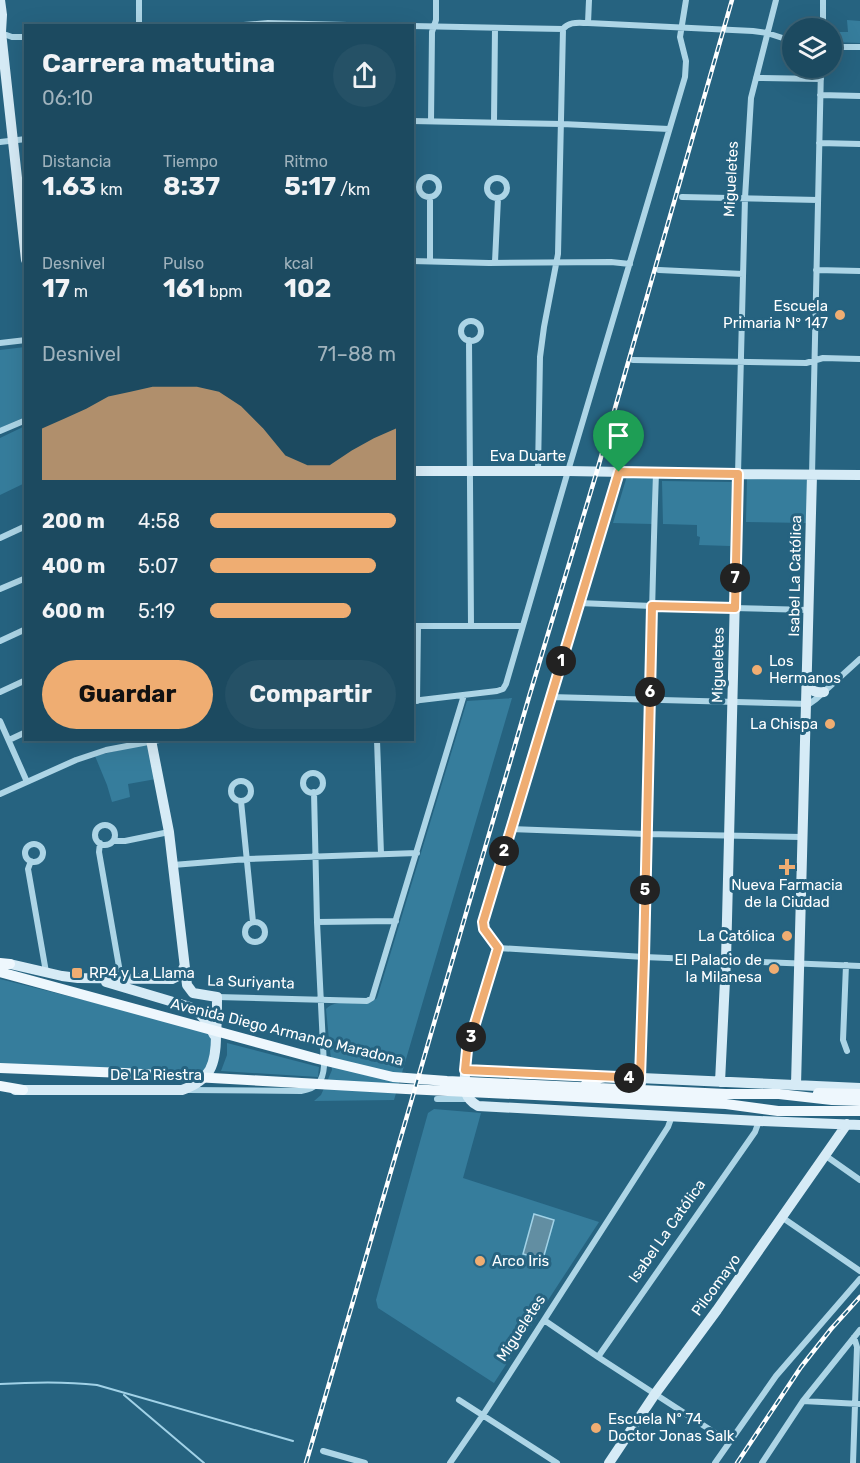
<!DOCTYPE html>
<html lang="es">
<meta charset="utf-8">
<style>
:root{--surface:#1c4a60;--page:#255166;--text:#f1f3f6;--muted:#a0b3bd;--line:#3a6275;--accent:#efad72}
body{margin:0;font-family:Rubik,sans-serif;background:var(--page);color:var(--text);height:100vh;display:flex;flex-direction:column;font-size:22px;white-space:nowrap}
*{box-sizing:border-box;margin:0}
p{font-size:20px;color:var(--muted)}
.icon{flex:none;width:33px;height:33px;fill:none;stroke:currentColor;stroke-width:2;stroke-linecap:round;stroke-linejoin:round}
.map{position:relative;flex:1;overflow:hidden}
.drawer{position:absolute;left:24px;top:24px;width:390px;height:717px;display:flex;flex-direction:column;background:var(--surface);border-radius:0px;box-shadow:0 6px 24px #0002,0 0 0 2px var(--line)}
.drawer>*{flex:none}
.tools{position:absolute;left:782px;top:18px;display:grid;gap:12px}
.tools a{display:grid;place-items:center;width:60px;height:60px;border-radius:50%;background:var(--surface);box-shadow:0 6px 24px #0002,0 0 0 2px var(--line);font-size:30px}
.pin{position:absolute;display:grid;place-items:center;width:51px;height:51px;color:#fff;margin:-62px -26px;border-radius:50% 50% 50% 0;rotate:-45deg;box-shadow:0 0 6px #0007}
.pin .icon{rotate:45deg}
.km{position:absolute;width:30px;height:30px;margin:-15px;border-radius:50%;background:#222;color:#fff;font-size:16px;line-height:30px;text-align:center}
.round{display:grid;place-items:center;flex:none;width:63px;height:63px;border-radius:32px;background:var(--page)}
.headline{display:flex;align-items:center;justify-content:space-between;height:102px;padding:0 18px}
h1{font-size:27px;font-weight:700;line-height:45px}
.figures{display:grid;grid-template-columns:repeat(3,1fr);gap:9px;height:102px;padding:6px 18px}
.figures div{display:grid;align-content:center}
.figures b{font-size:26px;font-weight:700}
.figures small{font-size:16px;font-weight:400}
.figures p{font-size:16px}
.chart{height:168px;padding:12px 18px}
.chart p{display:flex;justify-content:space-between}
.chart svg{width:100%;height:108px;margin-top:6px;fill:var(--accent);opacity:.7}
.cta{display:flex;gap:12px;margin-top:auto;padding:12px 18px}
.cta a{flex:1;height:69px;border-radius:36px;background:var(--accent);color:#111;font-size:24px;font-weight:700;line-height:69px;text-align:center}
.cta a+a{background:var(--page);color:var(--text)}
ul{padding:0 18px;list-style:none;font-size:20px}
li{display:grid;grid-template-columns:96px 72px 1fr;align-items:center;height:45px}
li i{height:15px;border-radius:8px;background:var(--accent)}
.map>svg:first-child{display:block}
</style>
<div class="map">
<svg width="860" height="1463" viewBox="0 0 860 1463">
<rect width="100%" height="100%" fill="#266380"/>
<path fill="#367d9c" d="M847,20L860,21V43L831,42V32H848Z
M25,347V417L0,428V350Z
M25,426V483L0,495V438Z
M627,476H653L652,524L613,523Z
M747,479L808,480L807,523L746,522Z
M662,481L732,482L730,546L699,545L700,537L697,536V525L663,524Z
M512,698L394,1100L314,1101L321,1095L332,1070L326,1009C340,995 363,1011 377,998L467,701Z
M145,744L148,746L156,779L128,784L130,797L112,802L107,785L95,756Z
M0,979L144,1015L210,1034C217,1049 210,1061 203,1075L0,1065Z
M227,1043L319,1067L318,1077L221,1071L227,1055Z
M434,1109L481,1113L463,1178L599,1222L494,1383L378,1308L376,1300L428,1113Z"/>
<path fill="#628ea2" stroke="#a1d2e7" stroke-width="1.5" d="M534,1214L554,1220L543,1259L523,1254Z"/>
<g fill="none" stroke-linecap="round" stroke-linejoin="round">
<path stroke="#a1d2e7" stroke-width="2" d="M0,1384C33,1382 64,1381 97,1385L293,1441
M124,1395L204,1463"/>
<path stroke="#add5e6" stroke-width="6" d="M588,23L589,0
M139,26V0
M231,26L268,23L387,26
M412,26L563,29C569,21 579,23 588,23L753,31L767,33L792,41
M823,28V0
M1,33L12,37H26
M831,47H860
M756,78L821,79
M820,95L860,96
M412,121L562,124L669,129
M431,121L432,32L436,20V0
M494,122L495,28
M0,142L26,139
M819,143L860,144
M419 187a10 10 0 1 1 20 0a10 10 0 1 1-20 0Z
M487 188a10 10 0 1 1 20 0a10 10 0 1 1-20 0Z
M430,197V261
M682,197L818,200
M412,261L489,263L611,262L630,264
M495,262L498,198
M659,270L743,274
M816,270L860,271
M461 331a10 10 0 1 1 20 0a10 10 0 1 1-20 0Z
M412,326V333
M469,340L471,626
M0,343L26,340
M633,360L806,363L823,358L860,359
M0,431L26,420
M538,471L540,357L544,327L558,254L563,29
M738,474L745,198L751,98L776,0
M812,475L821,68
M0,538L26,526
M0,589L26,578
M579,603L652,606L809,610
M412,626H522
M0,641L26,629
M0,692L26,680
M550,697L809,704L816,699L860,659
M412,701L497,691L503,689L506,684L568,471L685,77L686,61L680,37L686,0
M417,701L418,626
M0,721L27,782
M9,740L26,732
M377,740L381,854
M303 783a10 10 0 1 1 20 0a10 10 0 1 1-20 0Z
M231 791a10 10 0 1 1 20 0a10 10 0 1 1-20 0Z
M0,794L76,760L106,750L159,740
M241,801L253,922
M95 835a10 10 0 1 1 20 0a10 10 0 1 1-20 0Z
M510,829L646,834L802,837
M113,841H125L169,832
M100,843L99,852L121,978
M25 853a9 9 0 1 1 18 0a9 9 0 1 1-18 0Z
M31,861L28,869L46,972
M173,865L247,859L417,853
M317,922L396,921
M245 932a10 10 0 1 1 20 0a10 10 0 1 1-20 0Z
M498,948L644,957L860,966
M846,965L843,1040L847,1051
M217,997L367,1001L372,998L464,695
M465,1070L467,1050L498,948L484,929L483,922L619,472
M640,1078C648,876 649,674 656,473
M188,1090L301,1091C317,1088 323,1082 324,1066L317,922L314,792
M437,1099H468
M826,1156L860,1180
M783,1218L860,1271
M544,1320L598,1357L729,1442
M598,1357L755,1132L759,1121
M459,1400L557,1463
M803,1401L860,1404
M323,1451L365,1463
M450,1463L483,1415L668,1127L672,1116
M715,1463L776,1376L860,1279
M762,1463L803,1401L860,1330
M853,1463L857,1347L854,1337"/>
<path stroke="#d6ebf6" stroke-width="10" d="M0,0L2,15L1,32L26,260
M412,471H568L738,474L860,475
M807,686C812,691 816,693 824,692
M10,964L62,976L78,978L172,979L180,975L184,967
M106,982L190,1007C202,1014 208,1022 214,1035
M720,1082L726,960L738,474
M796,1085L812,475
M860,1088L465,1070C465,1086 462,1097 478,1106L759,1121L860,1125
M15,1090H182C211,1080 216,1064 216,1035C217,1022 217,1010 217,997L193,993L187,985L169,832L151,740
M609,1463L655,1394L717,1310L847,1124"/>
<path stroke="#eef7fd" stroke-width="10" d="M0,963L10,964
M0,972L318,1059L393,1077L447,1081L726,1094H779L832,1100L860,1101
M0,1068L124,1073L406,1089L726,1104L778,1111H860
M619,1077L629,1083H641
M0,1086L23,1090
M582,1090C586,1081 595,1079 604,1077
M818,1093L860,1094"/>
<defs>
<path id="rail" d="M306,1463L529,697L597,471L732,0
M737,1463L801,1367L831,1329L860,1297"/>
</defs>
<use href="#rail" stroke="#fff" stroke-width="4.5"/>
<use href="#rail" stroke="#266380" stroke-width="2" stroke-dasharray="7" stroke-linecap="butt"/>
</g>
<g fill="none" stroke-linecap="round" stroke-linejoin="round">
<defs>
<path id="route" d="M619,472L738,474L735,608L652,606L644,957L640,1078L465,1070L467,1050L498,948L484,929L483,922Z"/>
</defs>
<use href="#route" stroke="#fff" stroke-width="12"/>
<use href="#route" stroke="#efad72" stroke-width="8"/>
</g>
<g fill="#efad72" stroke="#266380" stroke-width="2">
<circle cx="840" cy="315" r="6"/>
<circle cx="757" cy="670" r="6"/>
<circle cx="830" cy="724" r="6"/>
<path d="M784 858h6v6h6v6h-6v6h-6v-6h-6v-6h6z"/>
<circle cx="787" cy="936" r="6"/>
<circle cx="774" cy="969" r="6"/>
<rect x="71" y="967" width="12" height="12" rx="3"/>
<circle cx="480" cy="1261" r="6"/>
<circle cx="596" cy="1428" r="6"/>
</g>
<g text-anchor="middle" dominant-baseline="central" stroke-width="6" stroke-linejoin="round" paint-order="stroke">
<g font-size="15" fill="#fff" stroke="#266380">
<text transform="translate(731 179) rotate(-87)">Migueletes</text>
<text x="528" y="456">Eva Duarte</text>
<text transform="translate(795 576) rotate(-89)">Isabel La Católica</text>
<text transform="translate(718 665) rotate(-89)">Migueletes</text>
<text transform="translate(251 982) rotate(2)">La Suriyanta</text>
<text transform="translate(287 1032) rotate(14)">Avenida Diego Armando Maradona</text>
<text x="156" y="1075">De La Riestra</text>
<text transform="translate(667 1231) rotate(-55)">Isabel La Católica</text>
<text transform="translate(716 1285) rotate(-54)">Pilcomayo</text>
<text transform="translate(521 1328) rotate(-57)">Migueletes</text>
</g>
<g font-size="15" fill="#fff" stroke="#266380" text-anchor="end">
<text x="828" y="306">Escuela<tspan x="828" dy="17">Primaria N° 147</tspan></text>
<text x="769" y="661" text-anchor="start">Los<tspan x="769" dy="17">Hermanos</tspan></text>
<text x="818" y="724">La Chispa</text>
<text x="787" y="885" text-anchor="middle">Nueva Farmacia<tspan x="787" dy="17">de la Ciudad</tspan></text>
<text x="775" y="936">La Católica</text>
<text x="762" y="960">El Palacio de<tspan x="762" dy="17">la Milanesa</tspan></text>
<text x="89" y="973" text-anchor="start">RP4 y La Llama</text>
<text x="492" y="1261" text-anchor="start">Arco Iris</text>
<text x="608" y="1419" text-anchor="start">Escuela Nº 74<tspan x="608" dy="17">Doctor Jonas Salk</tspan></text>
</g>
</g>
</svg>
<div class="tools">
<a><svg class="icon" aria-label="layers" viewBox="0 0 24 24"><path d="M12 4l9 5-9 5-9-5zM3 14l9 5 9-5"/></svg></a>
</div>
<div class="pin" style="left:619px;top:472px;background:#1e9e55"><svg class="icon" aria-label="arrive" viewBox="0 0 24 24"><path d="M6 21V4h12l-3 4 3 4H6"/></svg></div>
<b class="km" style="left:561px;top:661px">1</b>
<b class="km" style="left:504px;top:851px">2</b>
<b class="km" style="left:471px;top:1037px">3</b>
<b class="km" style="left:629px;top:1078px">4</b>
<b class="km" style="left:645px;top:890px">5</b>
<b class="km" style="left:650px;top:692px">6</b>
<b class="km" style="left:735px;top:578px">7</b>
<section class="drawer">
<div class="headline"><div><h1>Carrera matutina</h1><p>06:10</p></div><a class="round"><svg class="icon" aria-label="share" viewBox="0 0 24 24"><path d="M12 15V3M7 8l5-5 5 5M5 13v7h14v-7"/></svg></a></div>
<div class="figures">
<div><p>Distancia</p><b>1.63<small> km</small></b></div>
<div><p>Tiempo</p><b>8:37</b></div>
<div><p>Ritmo</p><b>5:17<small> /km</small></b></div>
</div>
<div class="figures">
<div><p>Desnivel</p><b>17<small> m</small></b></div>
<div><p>Pulso</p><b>161<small> bpm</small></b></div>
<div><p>kcal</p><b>102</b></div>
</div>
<div class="chart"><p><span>Desnivel</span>71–88 m</p>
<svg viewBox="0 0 160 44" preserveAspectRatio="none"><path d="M0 44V23L10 19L20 15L30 10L40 8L50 6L60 6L70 6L80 8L90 14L100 23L110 34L120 38L130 38L140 32L150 27L160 23V44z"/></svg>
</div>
<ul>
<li><b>200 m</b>4:58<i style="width:100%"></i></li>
<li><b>400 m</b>5:07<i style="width:89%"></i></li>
<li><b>600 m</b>5:19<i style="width:76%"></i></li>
</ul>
<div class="cta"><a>Guardar</a><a>Compartir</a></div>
</section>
</div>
